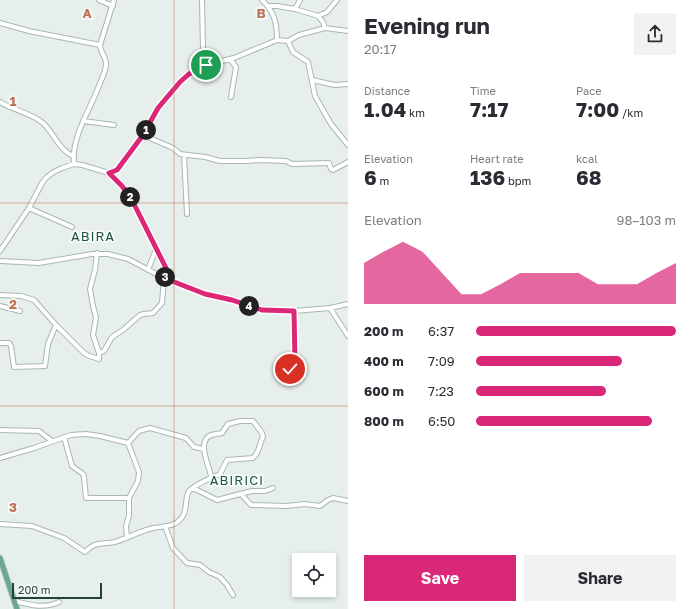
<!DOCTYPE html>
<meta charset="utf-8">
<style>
:root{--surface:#fff;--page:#f2f2f3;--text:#2b2b33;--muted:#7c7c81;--accent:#db2777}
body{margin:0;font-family:"Golos Text",sans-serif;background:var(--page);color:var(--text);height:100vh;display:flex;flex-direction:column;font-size:15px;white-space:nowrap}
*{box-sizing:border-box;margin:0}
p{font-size:13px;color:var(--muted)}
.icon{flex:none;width:22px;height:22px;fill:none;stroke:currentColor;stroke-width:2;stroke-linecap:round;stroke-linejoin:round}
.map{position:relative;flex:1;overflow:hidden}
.side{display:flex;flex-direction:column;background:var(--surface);width:344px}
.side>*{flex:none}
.buttons{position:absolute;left:292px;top:553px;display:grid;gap:8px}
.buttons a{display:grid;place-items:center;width:44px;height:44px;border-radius:0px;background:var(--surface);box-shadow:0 2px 6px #0003;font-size:20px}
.scale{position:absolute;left:12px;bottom:10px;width:90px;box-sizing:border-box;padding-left:4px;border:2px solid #24423a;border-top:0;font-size:11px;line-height:14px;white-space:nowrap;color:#24423a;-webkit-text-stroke:3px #f7fbf9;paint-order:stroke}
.pin{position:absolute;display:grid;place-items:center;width:34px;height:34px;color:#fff;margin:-17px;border:2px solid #fff;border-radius:50%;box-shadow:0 1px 4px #0007}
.km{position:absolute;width:20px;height:20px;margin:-10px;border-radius:50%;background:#222;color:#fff;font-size:11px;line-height:20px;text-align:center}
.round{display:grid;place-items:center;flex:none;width:42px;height:42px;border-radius:0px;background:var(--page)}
.head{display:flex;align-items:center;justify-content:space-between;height:68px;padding:0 16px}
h1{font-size:22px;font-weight:700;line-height:30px}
.figures{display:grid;grid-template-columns:repeat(3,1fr);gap:6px;height:68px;padding:4px 16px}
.figures div{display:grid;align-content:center}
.figures b{font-size:20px;font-weight:700}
.figures small{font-size:11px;font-weight:400}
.figures p{font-size:11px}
.chart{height:112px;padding:8px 16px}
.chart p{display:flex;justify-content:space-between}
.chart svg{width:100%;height:72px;margin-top:4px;fill:var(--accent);opacity:.7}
.primary-button{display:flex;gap:8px;margin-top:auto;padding:8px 16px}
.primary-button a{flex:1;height:46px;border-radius:0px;background:var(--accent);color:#fff;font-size:16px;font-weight:700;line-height:46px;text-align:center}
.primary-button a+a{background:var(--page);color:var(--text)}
ul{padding:0 16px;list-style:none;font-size:13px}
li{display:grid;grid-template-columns:64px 48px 1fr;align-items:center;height:30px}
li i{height:10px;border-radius:5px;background:var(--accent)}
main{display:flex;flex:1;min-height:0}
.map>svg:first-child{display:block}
</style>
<main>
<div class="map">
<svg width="348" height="609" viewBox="0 0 348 609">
<rect width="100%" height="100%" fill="#e6efeb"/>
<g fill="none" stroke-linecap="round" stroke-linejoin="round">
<defs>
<path id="minor" d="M99,0L113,6
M202,0L203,49L206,65
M268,6H277L295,9L318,16L323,22L325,28L348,31
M295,9L300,0
M318,16L327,12L337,0
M0,23L29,31L100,45
M277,40L288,41L293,52L308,62L315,96L331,124L348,145
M288,41L299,35L325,28
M230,59L236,67L231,97
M312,80L335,85L348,84
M0,102C13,110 31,113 43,123C54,133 58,149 73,156
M83,121L114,125
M143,135L173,148L180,154L205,157L220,161H246L259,160L286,161L292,164L329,163L331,169L333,170L348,162
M184,155L187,214
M74,164C71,136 91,109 100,83C103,77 105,72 106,65C107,58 100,52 100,45L114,0
M29,208L72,227
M0,251L29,208L42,183L46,178L52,173L62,168L74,164L82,165L109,173L116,171L143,135L158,108L185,77L206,65L234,58L277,40C277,23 274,11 262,0
M0,261L39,263L92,254H108L128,259L164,278L201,293L232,300L263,311H294L330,308L348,304
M148,270L156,249
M0,295L21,296L34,300L56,325L84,353L89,356L99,359V353L93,335L96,317L93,306L90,289L95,270L97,253
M0,306L20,311
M330,308L348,336
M0,343H9L11,346L14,367L45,366L48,344L56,325
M99,353L104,351L112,337L123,330L140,315L144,314L153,313L162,303L164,278L168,274L131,198L122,186L109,173
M276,370L290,369L295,367L294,311
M0,430L39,431L52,441
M64,437L72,466L83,474L84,477L86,498H129
M128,443L139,431L150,428L186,438L194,447L204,449
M0,458L34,448L71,435L86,434L100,436L128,443
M193,488L217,500L252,491H265L273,488
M241,494L251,505L286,506L305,504L320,506L328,500L333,498L348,501
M0,524L32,526L64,538L85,552C97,540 102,545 115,542C128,538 140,531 153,528C160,527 167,527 174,524C192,515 182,497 190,490C198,483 211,478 220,474L227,460L253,458C260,452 259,444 263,437L262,433L253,421H240L228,424L222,433C218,434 213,434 209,436C197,445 210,466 211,477
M165,526L173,548L187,563L200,565L209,572L220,577L227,585L233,595
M127,538L126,526L129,516V498L138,481L139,472L128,443
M15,601C30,605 44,609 59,602"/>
<path id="major" d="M0,558L17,609"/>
</defs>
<use href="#minor" stroke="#a8b8b2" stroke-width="6"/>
<use href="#major" stroke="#c2cac8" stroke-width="7"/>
<use href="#minor" stroke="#fff" stroke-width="4"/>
<use href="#major" stroke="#6aa596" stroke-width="5"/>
</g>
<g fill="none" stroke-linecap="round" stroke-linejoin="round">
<defs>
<path id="route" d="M206,65L189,74L180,82L158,108L143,135L117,170L109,173L122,186L131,198L168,272L164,278L205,294L232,300L262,310L294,311L295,363V367L290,369"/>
</defs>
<use href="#route" stroke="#fff" stroke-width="8"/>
<use href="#route" stroke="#db2777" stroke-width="5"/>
</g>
<path fill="none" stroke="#c07456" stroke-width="1" stroke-opacity="0.55" d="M174,0V609M0,203H348M0,406H348"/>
<g text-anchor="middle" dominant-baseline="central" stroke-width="3.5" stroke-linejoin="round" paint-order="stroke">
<g font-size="13" letter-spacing="1" fill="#1f5548" stroke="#f7fbf9">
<text x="93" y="236">ABIRA</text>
<text x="237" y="480">ABIRICI</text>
</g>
</g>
<g font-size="13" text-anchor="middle" font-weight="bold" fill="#c07456" stroke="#f7fbf9" stroke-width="3.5" stroke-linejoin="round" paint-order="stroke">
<text x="87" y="18">A</text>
<text x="261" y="18">B</text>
<text x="13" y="106">1</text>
<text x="13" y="309">2</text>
<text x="13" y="512">3</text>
</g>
</svg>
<div class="buttons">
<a><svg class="icon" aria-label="locate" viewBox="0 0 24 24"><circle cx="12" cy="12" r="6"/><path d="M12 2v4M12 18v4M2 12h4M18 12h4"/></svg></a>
</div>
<div class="scale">200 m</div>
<div class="pin" style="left:206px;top:65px;background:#1e9e55"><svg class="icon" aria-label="arrive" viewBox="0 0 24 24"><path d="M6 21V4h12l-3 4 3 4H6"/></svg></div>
<div class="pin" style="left:290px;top:369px;background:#d93025"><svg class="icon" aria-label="check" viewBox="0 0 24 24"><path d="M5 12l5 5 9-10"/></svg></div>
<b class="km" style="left:146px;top:130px">1</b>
<b class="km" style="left:130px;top:197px">2</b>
<b class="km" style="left:165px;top:277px">3</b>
<b class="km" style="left:249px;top:306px">4</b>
</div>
<section class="side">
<div class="head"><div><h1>Evening run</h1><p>20:17</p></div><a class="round"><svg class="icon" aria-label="share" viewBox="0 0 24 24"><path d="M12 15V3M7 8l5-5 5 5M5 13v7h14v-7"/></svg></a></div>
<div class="figures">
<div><p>Distance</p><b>1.04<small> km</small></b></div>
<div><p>Time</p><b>7:17</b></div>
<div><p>Pace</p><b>7:00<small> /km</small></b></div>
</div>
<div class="figures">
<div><p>Elevation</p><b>6<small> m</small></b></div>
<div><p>Heart rate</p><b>136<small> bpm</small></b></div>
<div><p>kcal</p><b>68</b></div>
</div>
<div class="chart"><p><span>Elevation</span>98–103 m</p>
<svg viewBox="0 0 160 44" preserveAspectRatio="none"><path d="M0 44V19L10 12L20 6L30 12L40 25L50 38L60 38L70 32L80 25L90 25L100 25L110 25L120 32L130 32L140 32L150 25L160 19V44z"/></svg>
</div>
<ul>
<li><b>200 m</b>6:37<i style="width:100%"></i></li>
<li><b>400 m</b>7:09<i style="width:73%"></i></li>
<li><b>600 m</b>7:23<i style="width:65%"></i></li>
<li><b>800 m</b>6:50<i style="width:88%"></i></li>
</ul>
<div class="primary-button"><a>Save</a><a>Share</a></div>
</section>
</main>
